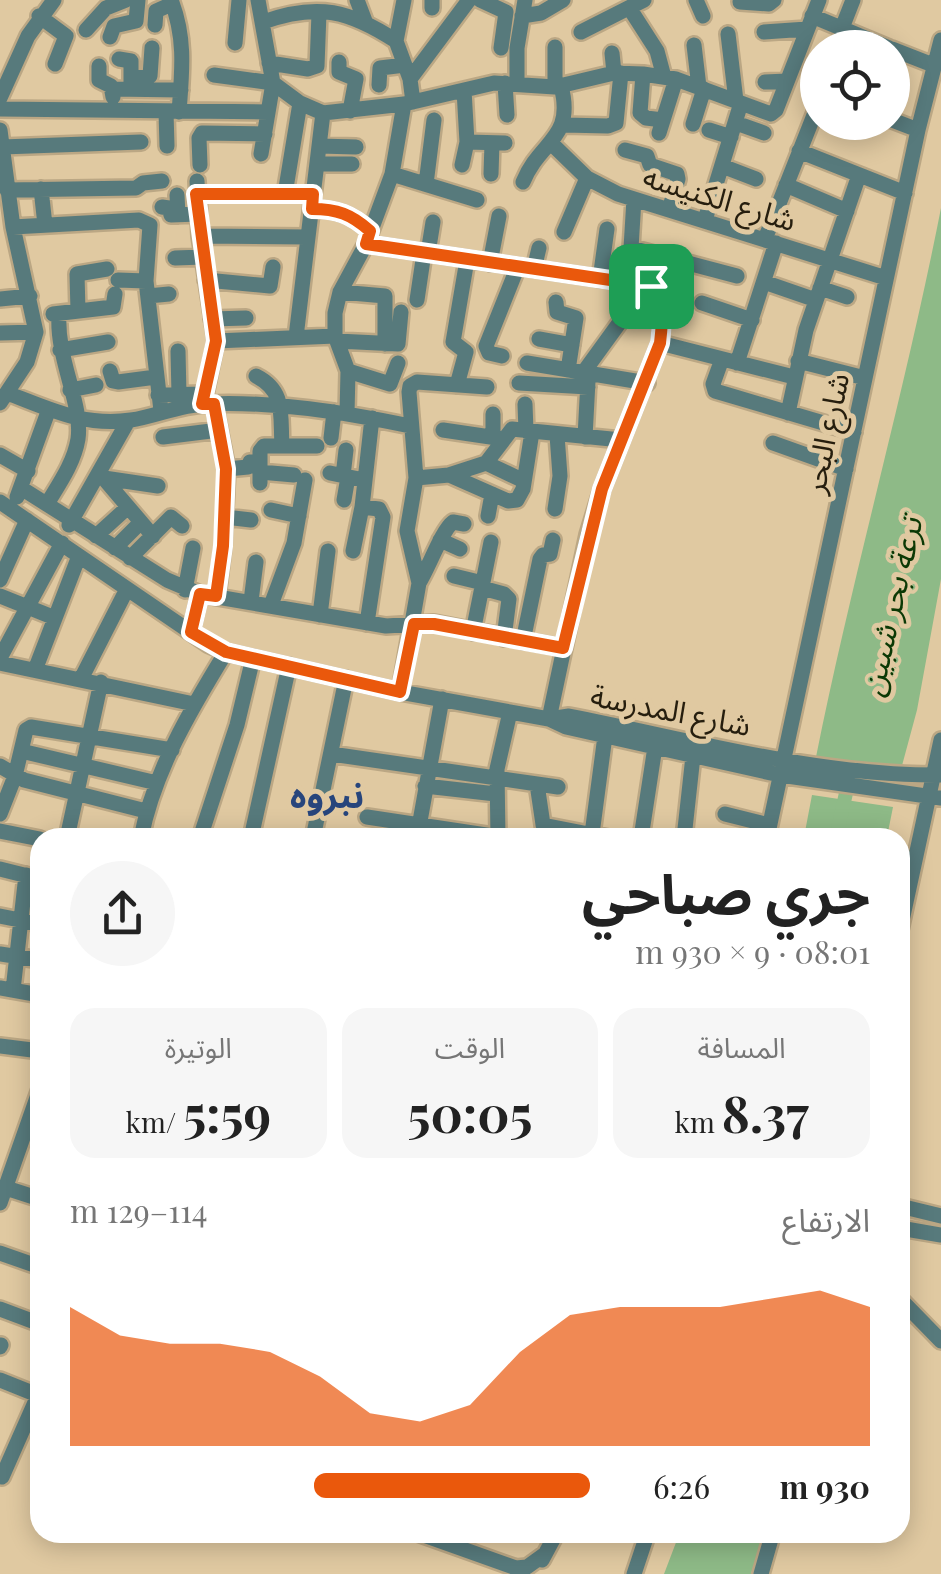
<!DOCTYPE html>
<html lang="ar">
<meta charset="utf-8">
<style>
:root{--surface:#fff;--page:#f6f6f6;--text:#222;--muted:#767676;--accent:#ea580c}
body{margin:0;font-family:"Playfair Display","Noto Sans Arabic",serif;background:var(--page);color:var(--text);direction:rtl;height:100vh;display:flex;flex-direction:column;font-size:38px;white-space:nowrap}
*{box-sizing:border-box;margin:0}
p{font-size:32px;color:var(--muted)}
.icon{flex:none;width:55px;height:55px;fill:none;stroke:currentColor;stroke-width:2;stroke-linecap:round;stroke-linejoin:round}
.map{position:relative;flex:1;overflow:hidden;direction:ltr}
.drawer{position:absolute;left:30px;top:828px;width:880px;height:715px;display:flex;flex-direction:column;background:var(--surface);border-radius:30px;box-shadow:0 5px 25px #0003;direction:rtl}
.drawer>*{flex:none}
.tools{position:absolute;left:800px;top:30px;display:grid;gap:20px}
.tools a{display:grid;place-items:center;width:110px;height:110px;border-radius:50%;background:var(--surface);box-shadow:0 5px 25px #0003;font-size:50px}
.pin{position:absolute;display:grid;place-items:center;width:85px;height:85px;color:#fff;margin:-42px;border-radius:20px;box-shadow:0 5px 15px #0006}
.round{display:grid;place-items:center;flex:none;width:105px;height:105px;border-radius:52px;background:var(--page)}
.headline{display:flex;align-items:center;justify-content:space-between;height:170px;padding:0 40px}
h1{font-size:55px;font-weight:700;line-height:75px}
.stats{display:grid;grid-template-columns:repeat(3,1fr);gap:15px;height:170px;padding:10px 40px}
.stats div{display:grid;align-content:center;border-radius:25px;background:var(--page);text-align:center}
.stats b{font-size:50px;font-weight:700}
.stats small{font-size:28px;font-weight:400}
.stats p{font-size:28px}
.chart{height:280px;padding:20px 40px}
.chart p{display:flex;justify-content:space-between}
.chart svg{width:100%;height:180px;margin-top:10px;fill:var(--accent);opacity:.7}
ul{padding:0 40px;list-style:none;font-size:32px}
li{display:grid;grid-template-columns:160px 120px 1fr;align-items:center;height:75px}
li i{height:25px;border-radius:12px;background:var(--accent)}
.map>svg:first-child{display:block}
</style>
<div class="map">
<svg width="941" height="1574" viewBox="0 0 941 1574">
<rect width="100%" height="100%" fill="#e0c9a1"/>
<path fill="#8eba87" d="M941,208V579L917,710L900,773L816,757C853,573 905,392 941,208Z
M812,795L893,807L887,837H804Z
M680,1532H764V1533L751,1574H664Z"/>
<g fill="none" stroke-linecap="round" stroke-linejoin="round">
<path stroke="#8eba87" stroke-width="14" d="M836,838L850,775"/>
<defs>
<path id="minor" d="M171,0C186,38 182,72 179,112
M258,0L273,83L261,154
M357,0L365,21
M404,0L396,41L410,79L413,102
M432,0V8
M480,0L506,12L501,48
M696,0L703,16
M740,2L769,4L774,0
M630,9L657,51L664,77
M39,16L66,36L55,64
M522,16L541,13L563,0
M812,16L889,48
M263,22C318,2 350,11 396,41
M155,25L156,11L172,4
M842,28L853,0
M86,30L106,8L126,0
M581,32L644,0
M764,32L807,29
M728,34L736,101
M110,37L114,26L136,21L138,0
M235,43L239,0
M694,45L699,87
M892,49L933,65
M612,53L614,73
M119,59L131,61V85
M339,62V72L356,79L350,111
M269,63L308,69L317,66L319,13
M99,66V80L111,86L113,97
M643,74L640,113L646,118L663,120
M214,75L273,83L300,103L323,113L404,104L494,83L555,87L614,73L643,74L676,79L771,114L776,110L819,0
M131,78L150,76L152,48
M410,79L469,0
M765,82L787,81
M505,83L507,115
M517,84V48L525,0
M379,85L380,68L405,65
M555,87V47
M113,89L181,90
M0,98L28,36L54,0
M0,109L268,112
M166,112L167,146
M892,120L918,130
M736,123L764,133
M693,124L704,89
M564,125L608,126L616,123L621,73
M0,130L13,227L36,332L27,362L0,403
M709,130L731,137
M659,133L676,79
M467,142L505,143
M552,144L587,178L618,194L886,278
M319,146L356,147
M2,147L141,142
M625,150L647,156L650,165L677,174L678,179L669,210
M799,151L905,193
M317,164H352
M200,165L199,138L202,133L265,134
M462,165L467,142L464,90
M722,166L756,179
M392,174L477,200
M491,174L492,143
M197,181L200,236L216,341L203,404
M523,182C540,140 575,139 561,86
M426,184L434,120
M786,185L847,211
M41,189L45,225
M7,190L136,188L143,183L162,181
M196,194H313
M285,194L300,103
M177,195L178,215
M634,199L631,248L737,276
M162,207L169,208L171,215L198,214
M312,209C337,209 351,214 370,231
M705,220L741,103
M13,227L139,220L150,225L146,281L161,411
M564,232L587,178
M200,236L307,237
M765,239L818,105
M366,244L651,286C666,301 662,324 660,343L602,489L588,535L549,719
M428,253L433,222
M175,258L203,257
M490,263L499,216
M534,269L539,248
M600,279L607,229
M118,280L146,281
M206,280L270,286L273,267
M764,282L816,300
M820,288L847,297
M340,292L385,296V344
M148,296L169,294
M0,299L30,296
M417,300L424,253
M556,302L557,312L576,318L568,370
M702,303L752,320
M78,311L77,274L107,269
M53,314L113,307L115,294
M212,319L246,318
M0,333L36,332
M296,337L323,113
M539,339L572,345
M216,341L335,336
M337,341L398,344L401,312
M660,343L794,377
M60,350L108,342
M178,351L179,395
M502,356L489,353L486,346L518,266
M722,359L713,384L715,391L854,432
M798,361L865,378
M527,363L647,383
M737,363L776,243
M110,371L113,381L118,382L156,377
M348,371L390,384L398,363
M583,373L620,322L636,284
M256,376C286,391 280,415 282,445
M519,383L588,387
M457,385L466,352L453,342L467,260
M70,390L96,385
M7,393C50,409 84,427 131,420C157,416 179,405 206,404C275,401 343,412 410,426
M158,395L204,394
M214,404L227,469L223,547L217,596
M525,404L526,431
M788,413L806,330L859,175
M347,414L348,371L335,336V313L340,292L366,244L392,174L404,104
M493,414V436
M443,430L504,439
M163,437L219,430
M585,437L588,381
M331,438L334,412
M773,443L846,469
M0,455L28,471
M486,463L524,481
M227,469L248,467L250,462L260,461
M260,472L294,475
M330,473L364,480
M100,474L153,536
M449,475L508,501L517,500L523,489L532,432
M343,476L346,450
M104,478L158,486
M416,478L449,475L486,463L512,429L621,440
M260,483V451L264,446H317
M21,488L167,580L200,594L386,626L434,623L563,648
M17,497L49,409
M344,500L348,477
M0,502L208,644L226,652L400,692L549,719L566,727L780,775L941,798
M47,504C59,484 74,463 78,439C83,404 56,359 59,314
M362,507L379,509L383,517L367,623
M555,509L560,476L557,435
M271,510L299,516
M488,516L492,494
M225,517L251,520
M69,525L128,421
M96,536L128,507
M440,540L460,549
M115,548L141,522
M353,551L362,507L372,418
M130,558L171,517L182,526
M454,576L483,583
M0,580L27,520
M419,583C429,567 442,530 453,522L464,524
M482,588L504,594L509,599L504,638
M185,590L193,548
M0,596L55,618
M251,601L256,562
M271,605L294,543L305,480
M320,615L328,551
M191,632L200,594
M473,632L491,542
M523,641L540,559L543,555L550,554L553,540
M0,658L62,543
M0,663L194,704
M35,670L79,556
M81,679L127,589
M400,692L419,583L407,531L416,478L409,392L410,386L417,382L487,387
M549,719L569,716C692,740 816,776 941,775
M21,751L157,783
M331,754L558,787
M0,766L24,780L146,811
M537,784L545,838
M425,786L496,794
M0,814L15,776L26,730L31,727L172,750
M725,814L769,825
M367,817L506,838
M543,825L609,838
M0,831L40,839
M592,834L605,736
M67,838L101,682
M141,838C154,771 191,709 226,652
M200,838L237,725L253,658
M251,838L289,666
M313,838L346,679
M417,838L442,699
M498,838L497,769L510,712
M641,838L655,747
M684,838L694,747
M767,838L918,130L941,40
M0,869L40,879
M0,916L40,924
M900,930L941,740
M0,954L40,960
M0,988L40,995
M13,990L26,875
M0,1046L40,1051
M6,1188L40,1199
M0,1203L40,1089
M900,1206L941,1216
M900,1228L941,1235
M0,1253L40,1267
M900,1299L941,1341
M0,1309L40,1324
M0,1347L1,1345
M0,1380L40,1396
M2,1477L40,1391
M415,1532L516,1568L527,1567L545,1554
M542,1560L557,1532
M634,1574L648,1532
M761,1574L773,1532"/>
</defs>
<use href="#minor" stroke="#bba784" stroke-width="20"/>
<use href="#minor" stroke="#577a7c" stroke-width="15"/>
</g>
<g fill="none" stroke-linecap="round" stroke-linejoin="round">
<defs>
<path id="route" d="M196,194H313L312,209C337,209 351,214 370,231L366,244L651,286C666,300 662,324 660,343L602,489L563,648L434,624H414L400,692L226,652L191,632L200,594L216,596L223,546L226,469L214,404H202L216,341Z"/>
</defs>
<use href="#route" stroke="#fff" stroke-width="20"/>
<use href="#route" stroke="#ea580c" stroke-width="12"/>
</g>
<g text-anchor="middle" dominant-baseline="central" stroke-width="10" stroke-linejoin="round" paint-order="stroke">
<g font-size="30" fill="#261e0e" stroke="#e0c9a1">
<text transform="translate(720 197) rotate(17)">شارع الكنيسه</text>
<text transform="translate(825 433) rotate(-78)">شارع البحر</text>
<text transform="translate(671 709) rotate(11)">شارع المدرسة</text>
</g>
<g font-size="32" font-style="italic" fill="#0b3905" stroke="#e0c9a1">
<text transform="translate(889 606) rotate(-77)">ترعة بحر شبين</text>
</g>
<g font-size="35" font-weight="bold" fill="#27457c" stroke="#e0c9a1">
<text x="327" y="793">نبروه</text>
</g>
</g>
</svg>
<div class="tools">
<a><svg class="icon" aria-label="locate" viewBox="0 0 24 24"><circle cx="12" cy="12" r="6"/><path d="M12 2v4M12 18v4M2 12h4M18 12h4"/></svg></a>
</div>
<div class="pin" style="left:651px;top:286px;background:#1e9e55"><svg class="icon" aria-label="arrive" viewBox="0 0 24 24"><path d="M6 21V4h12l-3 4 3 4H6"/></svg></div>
<section class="drawer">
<div class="headline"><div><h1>جري صباحي</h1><p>08:01 · 9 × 930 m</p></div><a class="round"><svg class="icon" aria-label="share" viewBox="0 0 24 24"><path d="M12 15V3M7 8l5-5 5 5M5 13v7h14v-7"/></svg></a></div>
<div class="stats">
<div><p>المسافة</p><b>8.37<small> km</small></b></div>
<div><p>الوقت</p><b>50:05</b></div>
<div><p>الوتيرة</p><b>5:59<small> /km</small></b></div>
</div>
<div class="chart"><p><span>الارتفاع</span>114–129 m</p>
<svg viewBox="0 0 160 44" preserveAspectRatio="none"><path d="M0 44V10L10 17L20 19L30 19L40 21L50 27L60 36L70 38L80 34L90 21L100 12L110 10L120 10L130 10L140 8L150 6L160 10V44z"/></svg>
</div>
<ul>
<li><b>930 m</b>6:26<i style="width:53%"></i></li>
</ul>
</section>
</div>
